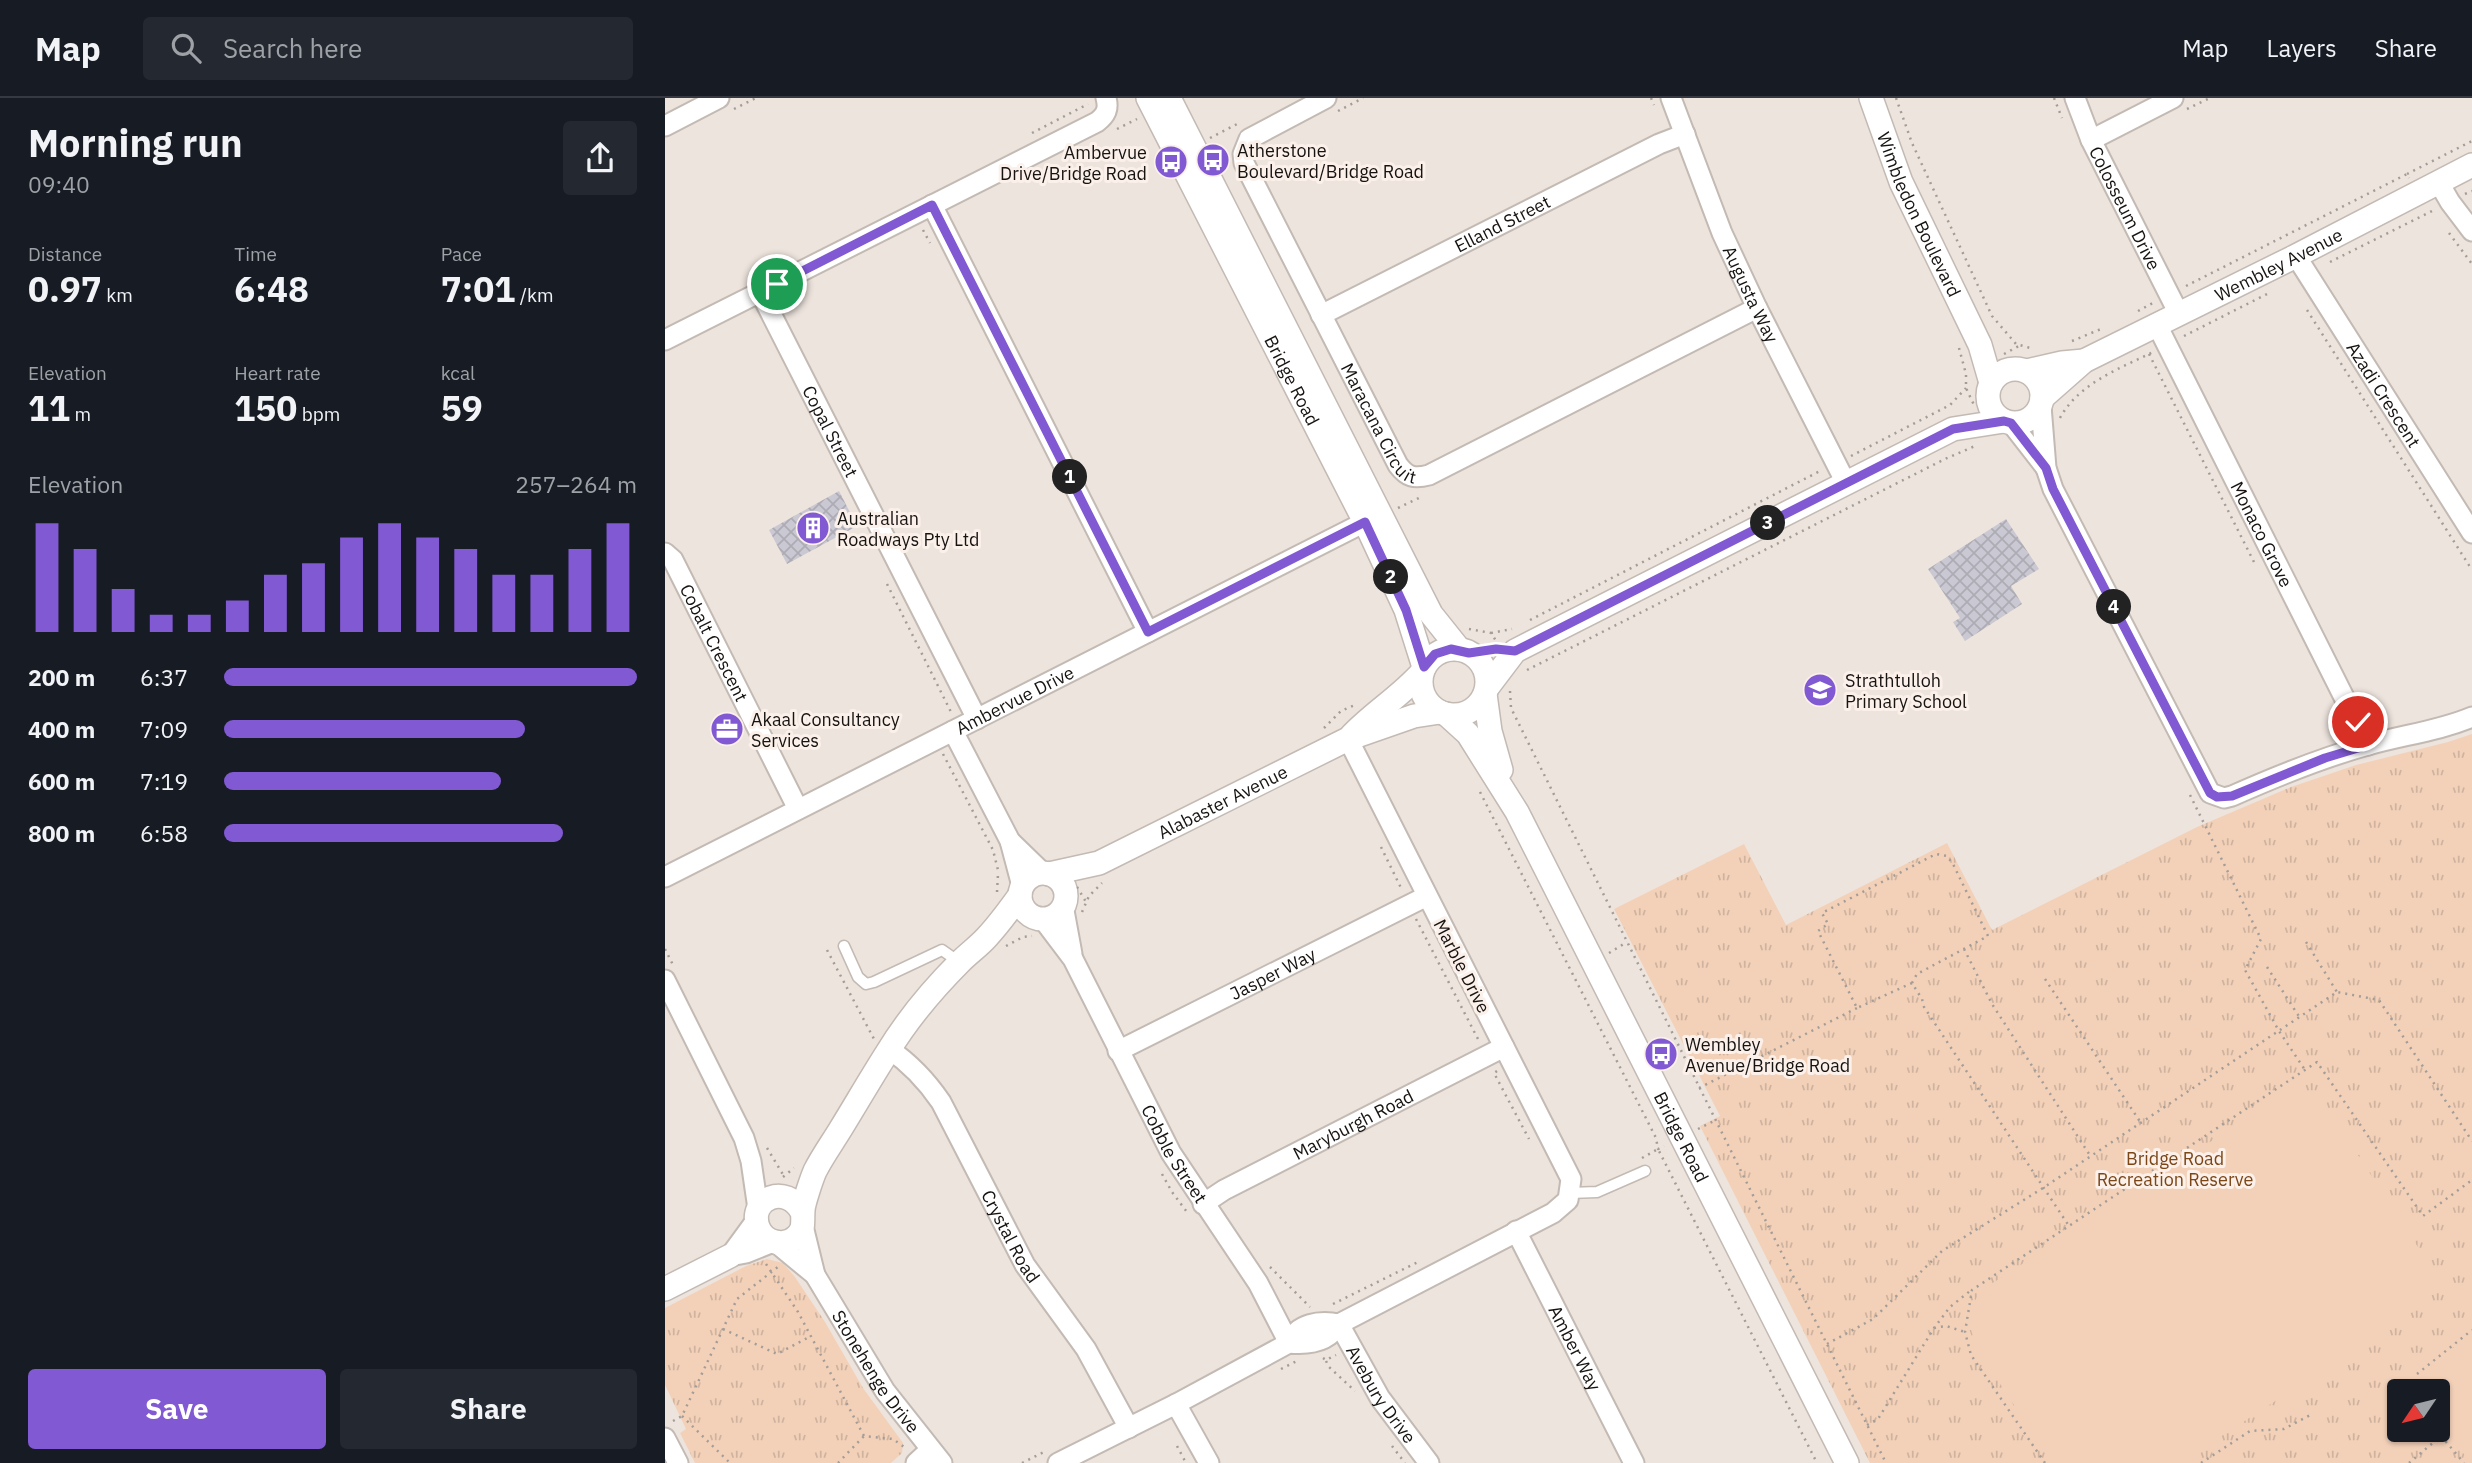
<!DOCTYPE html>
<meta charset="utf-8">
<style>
:root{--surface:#171b24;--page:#242831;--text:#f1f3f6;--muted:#9ea1a6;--line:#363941;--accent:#8059d3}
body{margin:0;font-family:"IBM Plex Sans",sans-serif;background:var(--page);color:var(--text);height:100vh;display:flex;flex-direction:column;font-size:26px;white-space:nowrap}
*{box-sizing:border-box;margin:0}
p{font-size:23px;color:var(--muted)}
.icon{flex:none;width:38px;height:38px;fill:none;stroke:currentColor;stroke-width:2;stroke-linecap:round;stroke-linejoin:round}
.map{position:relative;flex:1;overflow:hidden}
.sheet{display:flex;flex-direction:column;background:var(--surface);width:665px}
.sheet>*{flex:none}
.needle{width:46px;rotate:235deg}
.controls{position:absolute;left:1722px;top:1281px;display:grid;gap:14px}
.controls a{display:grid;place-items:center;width:63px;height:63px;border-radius:7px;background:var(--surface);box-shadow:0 2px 5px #0004;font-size:35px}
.pin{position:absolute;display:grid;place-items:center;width:60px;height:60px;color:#fff;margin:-30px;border:4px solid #fff;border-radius:50%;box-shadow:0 2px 7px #0007}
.km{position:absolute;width:35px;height:35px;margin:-18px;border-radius:50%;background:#222;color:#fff;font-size:19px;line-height:35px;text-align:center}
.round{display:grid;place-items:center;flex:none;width:74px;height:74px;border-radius:7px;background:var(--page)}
.overview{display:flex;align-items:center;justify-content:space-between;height:119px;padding:0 28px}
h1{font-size:38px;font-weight:700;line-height:52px}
.metrics{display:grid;grid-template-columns:repeat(3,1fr);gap:10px;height:119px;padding:7px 28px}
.metrics div{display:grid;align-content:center}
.metrics b{font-size:35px;font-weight:700}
.metrics small{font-size:19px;font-weight:400}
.metrics p{font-size:19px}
.chart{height:196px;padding:14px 28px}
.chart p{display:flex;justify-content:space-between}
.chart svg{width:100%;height:126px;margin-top:7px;stroke:var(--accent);stroke-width:6}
.primary-button{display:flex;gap:14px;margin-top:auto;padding:14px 28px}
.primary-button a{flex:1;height:80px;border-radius:7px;background:var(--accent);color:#fff;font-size:28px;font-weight:700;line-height:80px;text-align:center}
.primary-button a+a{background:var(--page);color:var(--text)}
ul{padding:0 28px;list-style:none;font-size:23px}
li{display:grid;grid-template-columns:112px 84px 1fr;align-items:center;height:52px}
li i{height:18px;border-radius:9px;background:var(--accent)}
header{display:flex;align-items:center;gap:42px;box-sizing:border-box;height:98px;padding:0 35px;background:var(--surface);border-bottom:2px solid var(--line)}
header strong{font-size:33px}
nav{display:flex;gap:38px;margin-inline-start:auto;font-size:24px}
.search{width:490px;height:63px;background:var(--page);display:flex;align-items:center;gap:18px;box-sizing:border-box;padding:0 24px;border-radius:7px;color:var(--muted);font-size:26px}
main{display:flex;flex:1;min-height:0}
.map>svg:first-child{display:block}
</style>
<header>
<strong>Map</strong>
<div class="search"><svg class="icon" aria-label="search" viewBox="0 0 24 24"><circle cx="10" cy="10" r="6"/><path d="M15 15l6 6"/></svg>Search here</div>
<nav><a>Map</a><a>Layers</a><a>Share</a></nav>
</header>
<main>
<section class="sheet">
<div class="overview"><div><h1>Morning run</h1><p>09:40</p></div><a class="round"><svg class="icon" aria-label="share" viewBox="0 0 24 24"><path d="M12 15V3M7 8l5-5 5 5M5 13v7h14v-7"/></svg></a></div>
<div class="metrics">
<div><p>Distance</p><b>0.97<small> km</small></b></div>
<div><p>Time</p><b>6:48</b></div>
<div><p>Pace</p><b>7:01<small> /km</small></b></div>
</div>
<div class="metrics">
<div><p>Elevation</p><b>11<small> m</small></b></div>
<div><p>Heart rate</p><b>150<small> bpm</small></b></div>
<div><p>kcal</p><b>59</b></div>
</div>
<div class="chart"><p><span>Elevation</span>257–264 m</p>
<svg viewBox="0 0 160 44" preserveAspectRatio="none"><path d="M5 44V6M15 44V15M25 44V29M35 44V38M45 44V38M55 44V33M65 44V24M75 44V20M85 44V11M95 44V6M105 44V11M115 44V15M125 44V24M135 44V24M145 44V15M155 44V6"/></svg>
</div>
<ul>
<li><b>200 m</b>6:37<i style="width:100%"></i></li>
<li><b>400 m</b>7:09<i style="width:73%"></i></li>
<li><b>600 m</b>7:19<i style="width:67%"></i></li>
<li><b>800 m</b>6:58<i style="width:82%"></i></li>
</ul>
<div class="primary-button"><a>Save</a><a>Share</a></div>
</section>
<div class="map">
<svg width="1807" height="1365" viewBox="0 0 1807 1365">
<defs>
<pattern id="grass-tufts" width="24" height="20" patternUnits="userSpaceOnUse" patternTransform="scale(1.75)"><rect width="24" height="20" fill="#f3d1b9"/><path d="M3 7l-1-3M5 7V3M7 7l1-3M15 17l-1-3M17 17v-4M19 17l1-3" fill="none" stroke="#d0b39e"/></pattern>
<pattern id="building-cross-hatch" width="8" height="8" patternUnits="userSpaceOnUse" patternTransform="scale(1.75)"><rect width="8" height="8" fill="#cac8d2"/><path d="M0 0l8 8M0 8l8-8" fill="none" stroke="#adabb3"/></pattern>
</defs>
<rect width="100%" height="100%" fill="#ede4dd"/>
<path fill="url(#grass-tufts)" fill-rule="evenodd" d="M1807,636V1365H1205L1035,1028L1055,1018L949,811L1079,746L1121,827L1282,745L1327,832L1532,729L1626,689L1691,667L1783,644ZM1734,1293H1773V1332H1734Z
M102,1161L118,1165L130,1179L160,1224L198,1290L238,1345L237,1355L226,1365H30L15,1335L21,1331L0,1287V1210L81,1168Z"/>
<path fill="#f3d1b9" d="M1616,998L1653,1002L1661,1008L1766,1169L1768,1189L1749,1213L1515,1365H1387L1313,1252C1303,1225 1299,1216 1317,1192Z
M1807,1235V1365H1806L1773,1323V1293H1749L1743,1286Z"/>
<path fill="url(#building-cross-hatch)" d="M174,393L192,428L122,466L104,432Z
M1341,421L1374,471L1346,488L1357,506L1300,543L1288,524L1295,520L1263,471Z"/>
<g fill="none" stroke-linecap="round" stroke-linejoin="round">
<defs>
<path id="service" d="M179,848L193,879L201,886L209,884L277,852L294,864
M905,1095L932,1094L980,1073"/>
<g id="minor">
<path id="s1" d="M661,0L584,41L578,56L579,65L733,367C742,379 749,381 764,377L1092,210"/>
<path id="s2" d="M1006,0L1057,135L1092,210L1181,385"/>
<path id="s3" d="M1410,0L1426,42L1514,216"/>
<path d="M0,28L54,0"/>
<path d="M1426,42L1508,0"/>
<path d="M1774,85L1785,104L1807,133"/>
<path d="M267,107L483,534"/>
<path id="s4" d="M1631,158L1807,435"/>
<path id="s5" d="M95,194L312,621"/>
<path id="s6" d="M656,217L994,46L1020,36"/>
<path id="s7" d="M1492,227L1703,647"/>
<path d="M0,242L432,24C441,17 444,11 441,0"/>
<path d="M1376,308L1381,370L1388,391L1545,695L1559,700L1567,698C1612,678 1656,660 1703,647C1738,637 1774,633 1807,619"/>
<path d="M1346,325L1381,370"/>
<path id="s8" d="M0,455L8,462L133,711"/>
<path d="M288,633L345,743L357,788"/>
<path d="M345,743L378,775"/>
<path id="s9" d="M0,779L700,424"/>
<path d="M398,807L407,856"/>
<path id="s10" d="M377,820L408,861L506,1055L593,1185L624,1245"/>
<path d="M0,882L79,1040L86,1063L93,1111"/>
<path id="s11" d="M224,951C246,966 261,982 276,1004L360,1167L421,1251L464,1330"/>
<path id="s12" d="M453,953L762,798"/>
<path id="s13" d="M538,1106L559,1092L839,949"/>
<path d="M138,1128L150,1177"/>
<path id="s14" d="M851,1133L969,1365"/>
<path id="s15" d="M110,1144L150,1177L220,1293L277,1365"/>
<path d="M65,1158L81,1155L108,1144"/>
<path d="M65,1158L92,1121"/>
<path id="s16" d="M674,1226L715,1300L764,1365"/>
<path d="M624,1245C632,1225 655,1222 674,1226"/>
<path d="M511,1306L544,1365"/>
<path d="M0,1340L13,1365"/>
<path d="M251,1365L265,1352"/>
<path d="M393,1365L511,1306L624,1245C644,1247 664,1244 674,1226L888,1115L903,1102L906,1081L683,641"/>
</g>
<g id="tertiary">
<path id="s17" d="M483,0L700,424L741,512L759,569"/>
<path d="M504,0L766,516L794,551"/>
<path id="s18" d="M1206,0L1236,84L1315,247L1326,285"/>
<circle cx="1350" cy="298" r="27"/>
<path d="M1362,273L1397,265L1419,263"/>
<path id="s19" d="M1377,300L1419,263L1631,158L1807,67"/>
<circle cx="789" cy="584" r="33"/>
<path d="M822,590L850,553L1288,331L1339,323"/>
<path d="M820,596L825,633L836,672"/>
<path id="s20" d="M781,616L803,636L852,714L1182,1365"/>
<path d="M687,637C709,614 736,598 757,574"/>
<circle cx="378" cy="798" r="23"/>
<path id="s21" d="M384,776L434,765L683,641L749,618L775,614"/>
<path d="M137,1114C122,1085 83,1100 93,1129C99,1145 120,1150 132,1138C140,1130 137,1123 138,1113C138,1106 147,1080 150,1073C157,1059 167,1045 175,1032C191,1006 206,980 222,955C242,922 268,891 295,864C304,855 314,848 322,839C334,826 345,811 355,797"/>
<path d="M0,1191L65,1158"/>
</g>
</defs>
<use href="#service" stroke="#c3bab3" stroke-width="13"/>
<use href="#minor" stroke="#c3bab3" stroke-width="23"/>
<use href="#tertiary" stroke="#c3bab3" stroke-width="26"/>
<path stroke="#a49d97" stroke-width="2.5" stroke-dasharray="2 5" stroke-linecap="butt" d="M986,0L989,7
M1231,0L1247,45L1327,218L1351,246L1369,251
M1389,0L1397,20
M69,11L91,0
M1522,11L1545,0
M673,13L698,0
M452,31L472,21
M367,35L423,6
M545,40L576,24
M1742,76L1807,43
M1800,96L1807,93
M258,132L265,145
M1784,135L1807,166
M1665,164L1769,112
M1521,188L1742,76L1744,80
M1642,212L1807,472
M1473,213L1488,205
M1519,238L1606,194
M1407,243L1436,231
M1294,250L1301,276V290L1309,307
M1339,256L1354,248
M1484,256L1591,468
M1395,320C1414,285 1454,271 1488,254
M1186,358L1285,307L1301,290
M733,410L758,398
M222,486L286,614
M865,522L1155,373
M804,531L826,535L833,546
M826,535L847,531
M862,572L1280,361L1310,348
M845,593L846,610L1221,1365
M659,630L676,613L690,607
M278,656L328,752L334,776
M815,694L991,1040L993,1051L999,1048
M1525,697L1596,841L1580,872L1614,933L1640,972
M716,749L736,790
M412,789L421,804
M332,794L333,776
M417,814L424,798L437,785
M751,821L814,943
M1641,844L1672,894
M341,848L358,839L367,838
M0,851L8,867
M1299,851L1327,906L1426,1059
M162,852L209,941
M944,855L962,844
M1602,869L1635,920
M1380,881L1476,1025
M1247,885L1192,910L1153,833L1163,826L1157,815L1271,756L1282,758L1288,766L1323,838L1252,876L1247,885L1257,901L1259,909L1404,1128
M997,955L1013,947
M832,973L829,975L864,1041
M1034,990L1192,910
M1033,1031L1049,1023
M102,1050L120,1080
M977,1060L993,1051L1152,1365
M497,1076L507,1094L522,1114
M118,1079L129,1070
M101,1166L133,1214L199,1338L228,1341L242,1351
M605,1169L645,1209
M668,1206L753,1164
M1269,1230L1281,1228L1300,1234
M58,1231L112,1256L146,1238
M1162,1246L1208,1221L1277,1153L1378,1090L1672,894L1714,902L1807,1043
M658,1260L661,1262L671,1257
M661,1263L664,1269L690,1293
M616,1271L632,1263
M1752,1276L1807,1232
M17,1318L65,1365
M8,1323L17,1318L72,1201L114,1168
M1202,1327L1213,1321L1269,1230L1285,1209L1305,1193
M512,1348L521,1365
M727,1348L740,1365
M173,1365L199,1338
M357,1365L379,1354
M1380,1365L1306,1257L1300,1234L1307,1192L1652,964L1758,1118L1807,1082
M1536,1365L1585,1333L1619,1331L1647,1316
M1744,1365L1776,1338L1799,1365"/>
<use href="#service" stroke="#fff" stroke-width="10"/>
<use href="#minor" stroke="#fff" stroke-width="19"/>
<use href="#tertiary" stroke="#fff" stroke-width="23"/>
</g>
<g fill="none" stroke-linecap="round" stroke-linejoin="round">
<defs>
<path id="route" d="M112,186L267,107L483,534L700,424L741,512L759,569L770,556L786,551L804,555L831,551L850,553L1288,331L1339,323L1346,325L1381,370L1388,391L1545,695L1552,699L1567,698L1660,660L1703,647L1693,624"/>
</defs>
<use href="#route" stroke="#fff" stroke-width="14"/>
<use href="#route" stroke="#8059d3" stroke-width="9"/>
</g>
<defs>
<symbol id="bus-disc" viewBox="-11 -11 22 22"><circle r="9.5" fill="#8059d3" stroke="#fbf1ea"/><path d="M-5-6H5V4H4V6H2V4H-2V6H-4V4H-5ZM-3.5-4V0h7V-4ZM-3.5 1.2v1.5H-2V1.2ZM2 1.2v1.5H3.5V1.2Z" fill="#fff"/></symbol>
<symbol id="building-disc" viewBox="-11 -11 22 22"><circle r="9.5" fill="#8059d3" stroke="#fbf1ea"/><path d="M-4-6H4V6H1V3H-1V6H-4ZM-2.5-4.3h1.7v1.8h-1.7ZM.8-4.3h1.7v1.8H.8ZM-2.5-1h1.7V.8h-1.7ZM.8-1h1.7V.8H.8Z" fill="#fff"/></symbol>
<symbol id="school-disc" viewBox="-11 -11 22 22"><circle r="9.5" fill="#8059d3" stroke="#fbf1ea"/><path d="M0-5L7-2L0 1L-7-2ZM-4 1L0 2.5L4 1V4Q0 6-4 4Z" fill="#fff"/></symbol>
<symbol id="office-disc" viewBox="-11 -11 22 22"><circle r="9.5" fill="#8059d3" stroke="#fbf1ea"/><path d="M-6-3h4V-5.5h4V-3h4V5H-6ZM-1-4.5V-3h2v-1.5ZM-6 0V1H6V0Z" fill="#fff"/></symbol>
</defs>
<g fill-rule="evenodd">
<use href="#bus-disc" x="529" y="43" width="38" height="38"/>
<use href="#bus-disc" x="487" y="45" width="38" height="38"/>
<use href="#building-disc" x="129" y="411" width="38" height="38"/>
<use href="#school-disc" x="1136" y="573" width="38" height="38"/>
<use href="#office-disc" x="43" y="612" width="38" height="38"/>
<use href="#bus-disc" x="977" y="937" width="38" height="38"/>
</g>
<g text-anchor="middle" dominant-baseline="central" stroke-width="6" stroke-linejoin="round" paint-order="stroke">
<g font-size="18" fill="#161311" stroke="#fbf1ea" text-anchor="start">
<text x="572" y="52">Atherstone<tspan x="572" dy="21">Boulevard/Bridge Road</tspan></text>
<text x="482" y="54" text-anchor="end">Ambervue<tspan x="482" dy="21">Drive/Bridge Road</tspan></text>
<text x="172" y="420">Australian<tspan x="172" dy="21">Roadways Pty Ltd</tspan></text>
<text x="1180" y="582">Strathtulloh<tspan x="1180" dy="21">Primary School</tspan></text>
<text x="86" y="621">Akaal Consultancy<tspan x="86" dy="21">Services</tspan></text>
<text x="1020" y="946">Wembley<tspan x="1020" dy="21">Avenue/Bridge Road</tspan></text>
</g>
<g font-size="18" fill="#161311" stroke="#fbf1ea">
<text stroke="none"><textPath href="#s3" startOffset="121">Colosseum Drive</textPath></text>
<text stroke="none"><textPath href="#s18" startOffset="126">Wimbledon Boulevard</textPath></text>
<text stroke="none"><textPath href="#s6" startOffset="203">Elland Street</textPath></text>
<text stroke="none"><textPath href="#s19" startOffset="273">Wembley Avenue</textPath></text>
<text stroke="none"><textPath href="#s2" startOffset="212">Augusta Way</textPath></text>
<text stroke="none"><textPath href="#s17" startOffset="317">Bridge Road</textPath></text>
<text stroke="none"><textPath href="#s4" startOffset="164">Azadi Crescent</textPath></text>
<text stroke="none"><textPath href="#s1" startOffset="406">Maracana Circuit</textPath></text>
<text stroke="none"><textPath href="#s5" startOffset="156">Copal Street</textPath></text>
<text stroke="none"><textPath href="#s7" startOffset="234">Monaco Grove</textPath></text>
<text stroke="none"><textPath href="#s8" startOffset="103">Cobalt Crescent</textPath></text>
<text stroke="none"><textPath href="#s9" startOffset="392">Ambervue Drive</textPath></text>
<text stroke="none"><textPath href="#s21" startOffset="189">Alabaster Avenue</textPath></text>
<text transform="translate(797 868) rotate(63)">Marble Drive</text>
<text stroke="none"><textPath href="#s12" startOffset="173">Jasper Way</textPath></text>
<text stroke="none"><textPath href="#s13" startOffset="170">Maryburgh Road</textPath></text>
<text stroke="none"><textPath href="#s20" startOffset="486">Bridge Road</textPath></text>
<text stroke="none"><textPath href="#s10" startOffset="271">Cobble Street</textPath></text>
<text stroke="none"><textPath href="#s11" startOffset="226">Crystal Road</textPath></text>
<text stroke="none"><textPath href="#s14" startOffset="131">Amber Way</textPath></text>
<text stroke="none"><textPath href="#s15" startOffset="166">Stonehenge Drive</textPath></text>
<text stroke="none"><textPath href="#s16" startOffset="82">Avebury Drive</textPath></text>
</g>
<g font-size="18" fill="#7c4617" stroke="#fbf1ea">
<text x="1510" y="1060">Bridge Road<tspan x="1510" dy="21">Recreation Reserve</tspan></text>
</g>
</g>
</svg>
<div class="controls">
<a><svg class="needle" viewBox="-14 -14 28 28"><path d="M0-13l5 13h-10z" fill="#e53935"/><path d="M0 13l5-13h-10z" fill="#9ea1a6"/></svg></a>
</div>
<div class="pin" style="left:112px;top:186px;background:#1e9e55"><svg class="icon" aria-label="arrive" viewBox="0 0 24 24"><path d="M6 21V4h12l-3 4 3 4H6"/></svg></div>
<div class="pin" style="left:1693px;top:624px;background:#d93025"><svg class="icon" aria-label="check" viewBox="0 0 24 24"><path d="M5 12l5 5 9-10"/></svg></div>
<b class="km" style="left:405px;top:379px">1</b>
<b class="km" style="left:726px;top:479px">2</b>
<b class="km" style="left:1103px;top:425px">3</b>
<b class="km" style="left:1449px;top:509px">4</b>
</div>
</main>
